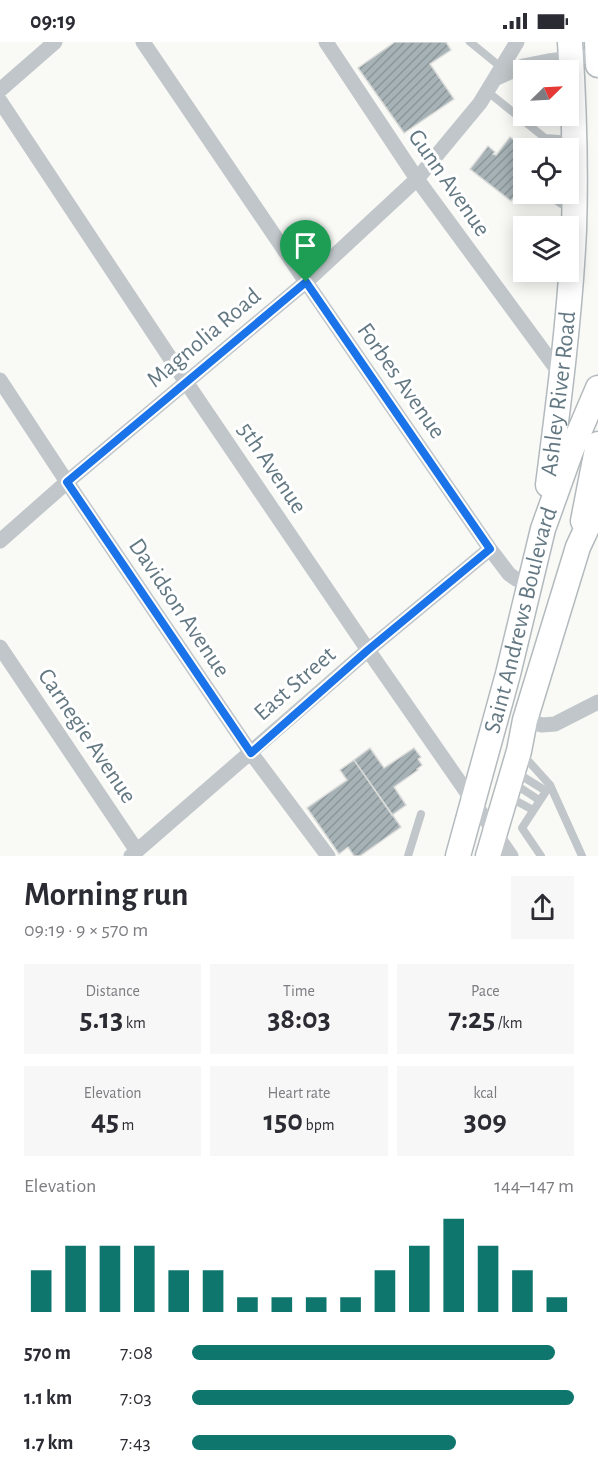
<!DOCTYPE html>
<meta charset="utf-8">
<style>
:root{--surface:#fff;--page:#f7f7f7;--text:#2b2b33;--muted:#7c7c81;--accent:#0f766e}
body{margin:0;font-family:"Alegreya Sans",sans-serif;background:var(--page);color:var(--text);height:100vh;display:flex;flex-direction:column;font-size:22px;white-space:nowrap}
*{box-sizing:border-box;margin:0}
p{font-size:20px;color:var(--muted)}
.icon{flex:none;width:33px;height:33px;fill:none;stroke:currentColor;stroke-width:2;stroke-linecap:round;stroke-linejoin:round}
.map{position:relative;height:814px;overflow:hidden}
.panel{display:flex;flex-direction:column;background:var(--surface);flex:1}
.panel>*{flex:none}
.needle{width:39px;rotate:66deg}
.buttons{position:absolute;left:513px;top:18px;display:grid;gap:12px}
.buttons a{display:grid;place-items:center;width:66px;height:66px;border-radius:0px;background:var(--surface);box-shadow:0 3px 15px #0003;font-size:30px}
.pin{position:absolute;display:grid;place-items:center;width:51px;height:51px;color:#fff;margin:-62px -26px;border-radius:50% 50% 50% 0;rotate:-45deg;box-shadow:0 0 6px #0007}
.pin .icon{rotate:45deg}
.round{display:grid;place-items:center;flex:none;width:63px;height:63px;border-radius:0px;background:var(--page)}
.overview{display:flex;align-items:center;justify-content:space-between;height:102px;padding:0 24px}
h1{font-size:33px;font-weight:700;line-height:45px}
.metrics{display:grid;grid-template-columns:repeat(3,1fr);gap:9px;height:102px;padding:6px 24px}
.metrics div{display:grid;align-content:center;border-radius:0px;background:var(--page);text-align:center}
.metrics b{font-size:30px;font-weight:700}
.metrics small{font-size:16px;font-weight:400}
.metrics p{font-size:16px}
.chart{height:168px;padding:12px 24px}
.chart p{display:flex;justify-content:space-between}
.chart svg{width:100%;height:108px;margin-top:6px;stroke:var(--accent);stroke-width:6}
ul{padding:0 24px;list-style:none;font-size:20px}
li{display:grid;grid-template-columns:96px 72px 1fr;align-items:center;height:45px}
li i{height:15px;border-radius:8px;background:var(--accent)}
.status{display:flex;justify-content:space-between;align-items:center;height:42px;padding:0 30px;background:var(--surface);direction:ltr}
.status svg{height:16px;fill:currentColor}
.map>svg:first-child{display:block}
</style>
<div class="status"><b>09:19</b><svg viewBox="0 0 49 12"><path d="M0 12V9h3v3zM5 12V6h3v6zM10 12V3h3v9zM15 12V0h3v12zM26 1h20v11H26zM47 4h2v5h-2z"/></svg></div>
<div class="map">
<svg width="598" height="814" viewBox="0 0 598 814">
<defs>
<pattern id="building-hatch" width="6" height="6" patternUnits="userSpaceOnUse" patternTransform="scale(1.5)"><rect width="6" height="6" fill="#a6b2b6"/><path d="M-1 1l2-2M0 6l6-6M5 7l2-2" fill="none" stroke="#8b9699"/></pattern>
</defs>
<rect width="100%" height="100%" fill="#f9f9f6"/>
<path fill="url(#building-hatch)" stroke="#dbdbd9" stroke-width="1.5" d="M395,0H446L451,8L430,22L454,57L404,91L358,26Z
M510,95L526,106H524V118L521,121L524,123V128L522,130L524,132V143L511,159L470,127L488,104L495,110L493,112L496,113Z
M370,706L384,726L414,706L421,715L418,717L422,723L417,727L418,728L394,745L406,763L392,773L354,718Z
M354,718L401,785L360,814H354L348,805L339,812L307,766L347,738L340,728Z"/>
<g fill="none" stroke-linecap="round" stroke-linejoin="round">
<defs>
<g id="primary">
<path d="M597,0L598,23"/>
<path id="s1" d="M548,443C559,358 570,273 574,188C576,125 574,62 570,0"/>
<path d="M583,479L598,402"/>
<path id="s2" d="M458,814L508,632L543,487L571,409L598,346"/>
<path d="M488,814L519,709L525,678L578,505L598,462"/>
</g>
</defs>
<use href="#primary" stroke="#b3babd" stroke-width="27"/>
<path stroke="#c0c6c9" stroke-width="8" d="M470,0L502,26
M488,50L545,96L572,98
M545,96V106
M546,152L569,167
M523,713L550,743
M517,731L546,749
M513,741L539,758
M509,755L533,768
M408,814L421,772
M541,814L522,786L550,743L582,814"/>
<path stroke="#c0c6c9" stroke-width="15" d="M143,0L306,240L490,507L509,532L516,537L532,539
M326,0L417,137L561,333
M497,36L523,24L548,19L598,13
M0,48L55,0
M0,59L186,340L368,608L511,814
M0,338L67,440L251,711L328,814
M0,499L67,440L306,240L417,137L480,61L517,0
M0,605L137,809
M525,678L542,683L555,682L598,660
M131,814L368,608L490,507"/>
<use href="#primary" stroke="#fff" stroke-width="24"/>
</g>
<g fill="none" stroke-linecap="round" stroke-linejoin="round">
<defs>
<path id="route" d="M306,240L490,507L368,608L251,711L67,440Z"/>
</defs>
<use href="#route" stroke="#fff" stroke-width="12"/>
<use href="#route" stroke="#1a73e8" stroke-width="8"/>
</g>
<g text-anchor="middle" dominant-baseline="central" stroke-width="6" stroke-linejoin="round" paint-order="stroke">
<g font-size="24" fill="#637882" stroke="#fff">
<text transform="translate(449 141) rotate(55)">Gunn Avenue</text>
<text transform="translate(204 296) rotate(-40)">Magnolia Road</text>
<text transform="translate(401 339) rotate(55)">Forbes Avenue</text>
<text stroke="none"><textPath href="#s1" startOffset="92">Ashley River Road</textPath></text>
<text transform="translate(272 426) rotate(56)">5th Avenue</text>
<text transform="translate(179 566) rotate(56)">Davidson Avenue</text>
<text stroke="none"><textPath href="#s2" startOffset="244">Saint Andrews Boulevard</textPath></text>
<text transform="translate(295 642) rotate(-41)">East Street</text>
<text transform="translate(87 694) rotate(56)">Carnegie Avenue</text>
</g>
</g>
</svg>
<div class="buttons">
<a><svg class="needle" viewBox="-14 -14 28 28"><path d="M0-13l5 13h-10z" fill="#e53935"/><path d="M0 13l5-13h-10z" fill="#7c7c81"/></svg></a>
<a><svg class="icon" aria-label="locate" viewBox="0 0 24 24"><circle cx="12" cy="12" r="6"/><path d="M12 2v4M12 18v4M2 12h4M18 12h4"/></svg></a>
<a><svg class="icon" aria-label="layers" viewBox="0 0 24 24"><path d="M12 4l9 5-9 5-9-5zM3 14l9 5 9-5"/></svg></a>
</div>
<div class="pin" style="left:306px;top:240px;background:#1e9e55"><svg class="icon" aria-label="arrive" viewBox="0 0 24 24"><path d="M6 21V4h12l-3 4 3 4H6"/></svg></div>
</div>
<section class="panel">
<div class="overview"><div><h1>Morning run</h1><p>09:19 · 9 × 570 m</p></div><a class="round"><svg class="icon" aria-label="share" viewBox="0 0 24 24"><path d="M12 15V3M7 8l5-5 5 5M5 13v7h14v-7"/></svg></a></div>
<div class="metrics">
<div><p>Distance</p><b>5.13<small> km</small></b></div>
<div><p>Time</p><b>38:03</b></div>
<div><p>Pace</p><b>7:25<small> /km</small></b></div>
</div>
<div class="metrics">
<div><p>Elevation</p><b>45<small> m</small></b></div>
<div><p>Heart rate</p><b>150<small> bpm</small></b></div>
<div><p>kcal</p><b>309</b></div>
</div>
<div class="chart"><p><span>Elevation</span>144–147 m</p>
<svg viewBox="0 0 160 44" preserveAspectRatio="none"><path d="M5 44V27M15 44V17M25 44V17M35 44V17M45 44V27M55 44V27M65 44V38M75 44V38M85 44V38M95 44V38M105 44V27M115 44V17M125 44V6M135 44V17M145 44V27M155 44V38"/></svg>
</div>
<ul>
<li><b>570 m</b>7:08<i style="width:95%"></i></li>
<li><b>1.1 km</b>7:03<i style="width:100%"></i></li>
<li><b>1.7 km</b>7:43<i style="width:69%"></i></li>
</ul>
</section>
